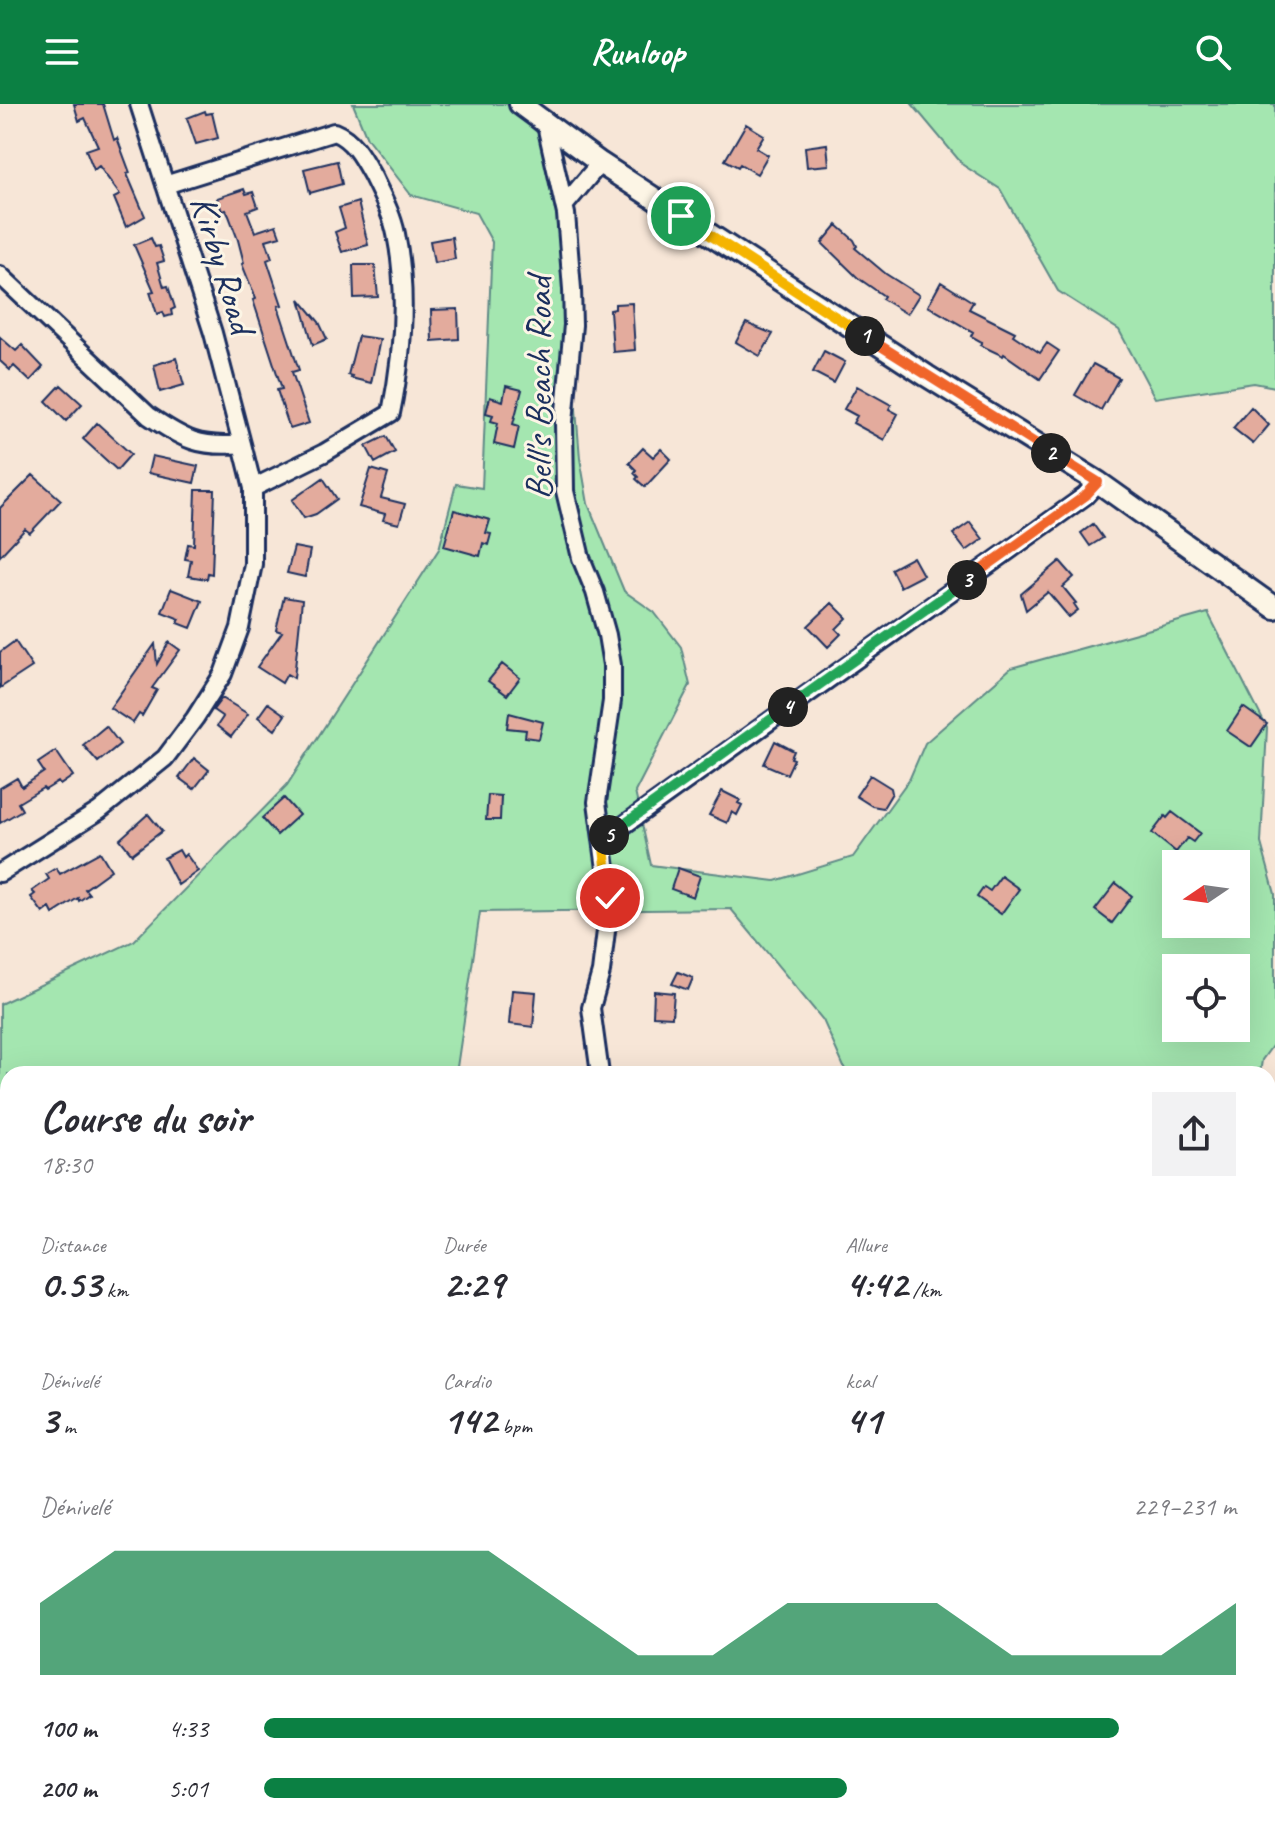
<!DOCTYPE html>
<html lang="fr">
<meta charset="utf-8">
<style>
:root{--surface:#fff;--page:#f2f2f3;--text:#2b2b33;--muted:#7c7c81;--accent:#0b8043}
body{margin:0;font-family:Caveat,sans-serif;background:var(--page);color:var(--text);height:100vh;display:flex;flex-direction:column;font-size:30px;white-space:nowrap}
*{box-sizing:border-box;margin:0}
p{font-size:26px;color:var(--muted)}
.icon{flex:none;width:44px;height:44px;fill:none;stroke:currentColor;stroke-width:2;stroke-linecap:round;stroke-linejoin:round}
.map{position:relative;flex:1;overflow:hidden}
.drawer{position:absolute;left:0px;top:962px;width:1276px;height:770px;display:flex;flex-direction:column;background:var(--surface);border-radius:24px 24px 0 0;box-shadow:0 8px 32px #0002}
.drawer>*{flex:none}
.needle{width:52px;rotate:257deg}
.fabs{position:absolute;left:1162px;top:746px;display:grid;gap:16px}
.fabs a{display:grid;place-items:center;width:88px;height:88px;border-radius:0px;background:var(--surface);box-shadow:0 8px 32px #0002;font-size:40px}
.pin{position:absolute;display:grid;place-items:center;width:68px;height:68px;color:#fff;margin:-34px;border:4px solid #fff;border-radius:50%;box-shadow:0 2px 8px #0007}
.km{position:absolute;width:40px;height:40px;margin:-20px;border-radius:50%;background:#222;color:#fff;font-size:22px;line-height:40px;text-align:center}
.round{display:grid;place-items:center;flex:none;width:84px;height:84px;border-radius:0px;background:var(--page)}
.overview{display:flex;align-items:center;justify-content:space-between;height:136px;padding:0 40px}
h1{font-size:44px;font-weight:600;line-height:60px}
.figures{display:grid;grid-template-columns:repeat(3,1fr);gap:12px;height:136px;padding:8px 40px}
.figures div{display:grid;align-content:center}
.figures b{font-size:40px;font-weight:600}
.figures small{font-size:22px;font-weight:400}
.figures p{font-size:22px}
.chart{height:224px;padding:16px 40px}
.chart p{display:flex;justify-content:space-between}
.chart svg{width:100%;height:144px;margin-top:8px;fill:var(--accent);opacity:.7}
ul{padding:0 40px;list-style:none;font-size:26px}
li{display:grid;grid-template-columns:128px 96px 1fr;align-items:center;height:60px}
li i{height:20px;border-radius:10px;background:var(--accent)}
header{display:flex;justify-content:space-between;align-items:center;height:104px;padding:0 40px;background:var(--accent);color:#fff;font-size:36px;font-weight:600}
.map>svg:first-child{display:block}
</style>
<header><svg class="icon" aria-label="menu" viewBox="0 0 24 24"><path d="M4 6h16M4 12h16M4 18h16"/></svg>Runloop<svg class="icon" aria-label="search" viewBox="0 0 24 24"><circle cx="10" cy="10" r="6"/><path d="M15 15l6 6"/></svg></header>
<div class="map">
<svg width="1275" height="1731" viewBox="0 0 1275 1731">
<rect width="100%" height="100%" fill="#f7e6d7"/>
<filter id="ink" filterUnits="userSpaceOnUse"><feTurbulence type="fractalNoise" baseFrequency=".0125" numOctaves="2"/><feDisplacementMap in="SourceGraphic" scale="16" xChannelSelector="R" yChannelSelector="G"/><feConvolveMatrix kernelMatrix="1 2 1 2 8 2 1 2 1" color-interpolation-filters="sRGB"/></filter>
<g filter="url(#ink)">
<path fill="#a4e6b0" stroke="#608a87" stroke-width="2" fill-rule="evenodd" d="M353,0H507L540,31L559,98L580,354L588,400L624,487L654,508L681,543L690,581L635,688L651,761L775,777L853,753L910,674L925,639L1011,564L1208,509L1267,624L1261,739L1275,790V938L1262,956L1260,970H847L823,916L731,805L480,808L456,970H8V1276L0,1267V900L134,837L287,681L439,445L456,380L482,384L492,138L476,109L411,91L367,34ZM1176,760H1236V820H1176ZM1176,864H1236V924H1176Z
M912,0H1275V283L1254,279L1155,294L1119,226L1058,187L1000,85L963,61Z
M1268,1001L1275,1011V1731H825L847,1724H1268Z"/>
<path fill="#90cef1" stroke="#618eb6" stroke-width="2" d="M0,1267L8,1276V1724H517L515,1731H0Z"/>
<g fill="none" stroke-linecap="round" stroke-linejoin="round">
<path stroke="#618eb6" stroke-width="4" d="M1268,1002L1275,991
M1268,1088L1275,1089"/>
</g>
<path fill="#e3ab9d" stroke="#1b2f5e" stroke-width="2" d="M74,0H103L114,36L117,34L130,69L127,70L145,112L126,123L114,94L120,91L99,62L94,66L86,46L98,42L85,14L79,17Z
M205,7L206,10L212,9L218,34L196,40L187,14Z
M746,20L764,31L756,44L768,51L757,70L740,60L738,63L725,56Z
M827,40L829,61L807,63L805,43Z
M337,57L342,80L310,89L304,65Z
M244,85L246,90L253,88L258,103L247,107L255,128L276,121L280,132L266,136L272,154L267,156L282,201L278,202L299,266L292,268L309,319L290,325L277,286L282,285L253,196L256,195L242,160L244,159L238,136L229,112L226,106L222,107L217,94Z
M358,98L368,141L342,148L335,128L345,124L339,104Z
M837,121L854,136L857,142L855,144L886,170L919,191L907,210L882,195L884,192L858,174L822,139Z
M452,133L455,155L434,159L430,137Z
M151,134L155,143L159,142L164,157L157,159L164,183L168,182L175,204L171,206L172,211L165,213L163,208L157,210L150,188L154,187L134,141Z
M353,161H375L378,193L354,194Z
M941,178L973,198L969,205L1015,228L1013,231L1040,249L1047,239L1059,247L1040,275L1004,250L1003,252L980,241L982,238L971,232L973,228L928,202Z
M300,195L319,218L327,235L313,241Z
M632,199L635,246L613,248L610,206L615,205V200Z
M458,205L459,235L432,237L431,206Z
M746,219L773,230L760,252L736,238Z
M358,232L380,235L371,279L351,274L352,272L348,271Z
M0,233L16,247L22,241L43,263L30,277L14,262L10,266L0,257Z
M824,247L845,258L834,279L813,268Z
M176,254L184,281L160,288L154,261Z
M1093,260L1119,274L1101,306L1075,291Z
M61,281L82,300L66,317L46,297Z
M506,282L522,286L513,320L519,322L514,345L494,340L498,319L491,317L493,311L486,309L490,293L503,297Z
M857,282L891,301L889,305L898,310L884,336L853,319L857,312L844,305Z
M1251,303L1269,321L1253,340L1233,324Z
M97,319L131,350L117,366L83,335Z
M386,332L395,348L375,359L366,342Z
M643,344L653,353L661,345L671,355L645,383L636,375L638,373L634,369L636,366L629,359Z
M152,352L198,362L194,379L148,369Z
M371,365L388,370L381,394L405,400L399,420L383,416L385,410L359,403Z
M33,371L61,396L30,429L25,425L0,452V404Z
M323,374L337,395L316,410L304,414L292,396Z
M196,386H215L212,470L208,469L207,475L188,472L191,456L185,455L188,440L194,441Z
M454,406L490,416L486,429L491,430L488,441L483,439L480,452L444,442Z
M970,418L983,435L966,447L953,430Z
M1093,420L1103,434L1090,442L1081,429Z
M294,443L310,446L305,473L287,469Z
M913,453L923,471L900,483L891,465Z
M1060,457L1074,473L1063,483L1076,499L1074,500L1078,506L1069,513L1048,488L1026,506L1021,490Z
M171,485L202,497L191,524L178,519L180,515L162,508Z
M284,493L302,496L294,574L287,570L282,579L257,563L282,528L276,526Z
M832,499L847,514L836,525L841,530L828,543L808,522Z
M15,537L32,563L0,584V548Z
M169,538L180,546L152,584L157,586L142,612L139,610L133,619L110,604L155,540L157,560Z
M502,560L520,574L507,591L488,577Z
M222,594L248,610L231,633L217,622L223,613L213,606Z
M268,599L285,611L275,626L258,613Z
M1243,603L1267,620L1251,643L1227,627Z
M509,609L543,618L539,635L525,633L526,626L507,624Z
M106,622L120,640L98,658L83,641Z
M775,637L794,647L791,654L794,655L787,670L764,660Z
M56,647L73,672L60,681L58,678L45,686L43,684L18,699L22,706L0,719V684L17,674L22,683L44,668L38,659Z
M194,654L209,666L194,685L179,674Z
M870,671L891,684L892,689L883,704L872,702L856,692Z
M722,687L740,696L738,699L742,701L737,711L732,708L727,719L709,711Z
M488,691L501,692L500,716H486Z
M284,694L299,711L277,731L262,714Z
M1172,708L1200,729L1193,738L1187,734L1176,748L1152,729L1165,712L1167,714Z
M148,710L162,727L132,750L120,735Z
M179,746L183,753L186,750L198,767L178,781L164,754Z
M100,748L111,766L85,785L89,790L79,797L78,794L53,810L50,804L43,809L31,793L35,790L32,787L49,775L46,770L56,764L60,770Z
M678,764L700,772L693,793L671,785Z
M1001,772L1019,785L1001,810L977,793L984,783L990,787Z
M1116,779L1132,792L1112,819L1095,806Z
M678,868L693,874L688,886L672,880Z
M512,886L536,888L533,923L509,920Z
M654,887L674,889L672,913L653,912Z"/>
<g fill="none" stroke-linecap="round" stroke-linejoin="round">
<defs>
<path id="minor" d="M546,21L566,110L572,185L573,221L564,318L565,387L581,454L595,488L607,531L612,561V597L597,698L610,794L601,868L591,904L600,970
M165,81L334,28C354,36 363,55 373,73C382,92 392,110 396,130C408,189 403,250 391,309L324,349L253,384
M564,102L600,59
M0,171L149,312C185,336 199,344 242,340
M603,736L1085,392L1098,378
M0,769L99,707L165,654L195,614L223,570L240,524L253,460V384L242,340L213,229L139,0
M765,1724L769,1731"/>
<path id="tertiary" d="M520,0L600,59L927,272L1098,378L1275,504"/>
</defs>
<use href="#minor" stroke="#1b2f5e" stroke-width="22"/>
<use href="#tertiary" stroke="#1b2f5e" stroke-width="26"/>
<use href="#minor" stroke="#fcf5e5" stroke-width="16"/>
<use href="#tertiary" stroke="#fcf5e5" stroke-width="20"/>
</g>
</g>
<g fill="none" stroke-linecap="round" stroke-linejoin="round" filter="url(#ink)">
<defs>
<path id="split-1" d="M681,112L865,232"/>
<path id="split-2" d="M865,232L1051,349"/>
<path id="split-3" d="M967,476L1085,392L1098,378L1051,349"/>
<path id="split-4" d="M788,603L967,476"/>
<path id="split-5" d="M609,731L788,603"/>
<path id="split-6" d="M609,731L603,736L610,794"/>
</defs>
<use href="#split-1" stroke="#fff" stroke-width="16"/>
<use href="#split-2" stroke="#fff" stroke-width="16"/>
<use href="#split-3" stroke="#fff" stroke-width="16"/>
<use href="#split-4" stroke="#fff" stroke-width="16"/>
<use href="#split-5" stroke="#fff" stroke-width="16"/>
<use href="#split-6" stroke="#fff" stroke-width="16"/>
<use href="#split-1" stroke="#f5b400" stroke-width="10"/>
<use href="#split-2" stroke="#f0652b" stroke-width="10"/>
<use href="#split-3" stroke="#f0652b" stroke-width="10"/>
<use href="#split-4" stroke="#22a559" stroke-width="10"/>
<use href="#split-5" stroke="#22a559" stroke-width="10"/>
<use href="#split-6" stroke="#f5b400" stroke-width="10"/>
</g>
<g text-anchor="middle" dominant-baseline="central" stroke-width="6" stroke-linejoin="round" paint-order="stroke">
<g font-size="38" fill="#1b2f5e" stroke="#fcf5e5">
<text transform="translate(223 160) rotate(73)">Kirby Road</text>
<text transform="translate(538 284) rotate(-90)">Bell's Beach Road</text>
</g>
</g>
</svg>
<div class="fabs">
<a><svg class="needle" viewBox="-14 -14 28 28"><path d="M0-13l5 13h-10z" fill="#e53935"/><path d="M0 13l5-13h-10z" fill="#7c7c81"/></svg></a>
<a><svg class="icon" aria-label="locate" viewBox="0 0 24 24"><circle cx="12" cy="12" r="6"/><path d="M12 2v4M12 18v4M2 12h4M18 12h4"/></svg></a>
</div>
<div class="pin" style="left:681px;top:112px;background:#1e9e55"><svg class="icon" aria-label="arrive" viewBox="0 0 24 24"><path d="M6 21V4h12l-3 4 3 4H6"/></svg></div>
<div class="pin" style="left:610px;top:794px;background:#d93025"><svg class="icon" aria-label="check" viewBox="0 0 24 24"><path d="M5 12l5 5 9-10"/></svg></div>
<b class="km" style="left:865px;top:232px">1</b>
<b class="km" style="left:1051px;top:349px">2</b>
<b class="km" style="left:967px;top:476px">3</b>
<b class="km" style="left:788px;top:603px">4</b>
<b class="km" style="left:609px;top:731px">5</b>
<section class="drawer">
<div class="overview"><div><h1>Course du soir</h1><p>18:30</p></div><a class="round"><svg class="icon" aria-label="share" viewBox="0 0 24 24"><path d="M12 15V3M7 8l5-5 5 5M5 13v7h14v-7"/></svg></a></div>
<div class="figures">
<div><p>Distance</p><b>0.53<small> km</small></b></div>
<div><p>Durée</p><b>2:29</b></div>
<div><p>Allure</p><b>4:42<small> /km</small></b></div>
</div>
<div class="figures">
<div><p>Dénivelé</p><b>3<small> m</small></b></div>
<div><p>Cardio</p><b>142<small> bpm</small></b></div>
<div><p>kcal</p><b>41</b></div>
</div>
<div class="chart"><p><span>Dénivelé</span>229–231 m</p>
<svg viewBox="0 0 160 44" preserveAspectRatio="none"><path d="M0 44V22L10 6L20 6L30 6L40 6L50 6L60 6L70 22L80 38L90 38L100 22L110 22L120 22L130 38L140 38L150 38L160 22V44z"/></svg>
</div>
<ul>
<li><b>100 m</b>4:33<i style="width:88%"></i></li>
<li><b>200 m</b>5:01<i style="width:60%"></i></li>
</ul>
</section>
</div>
